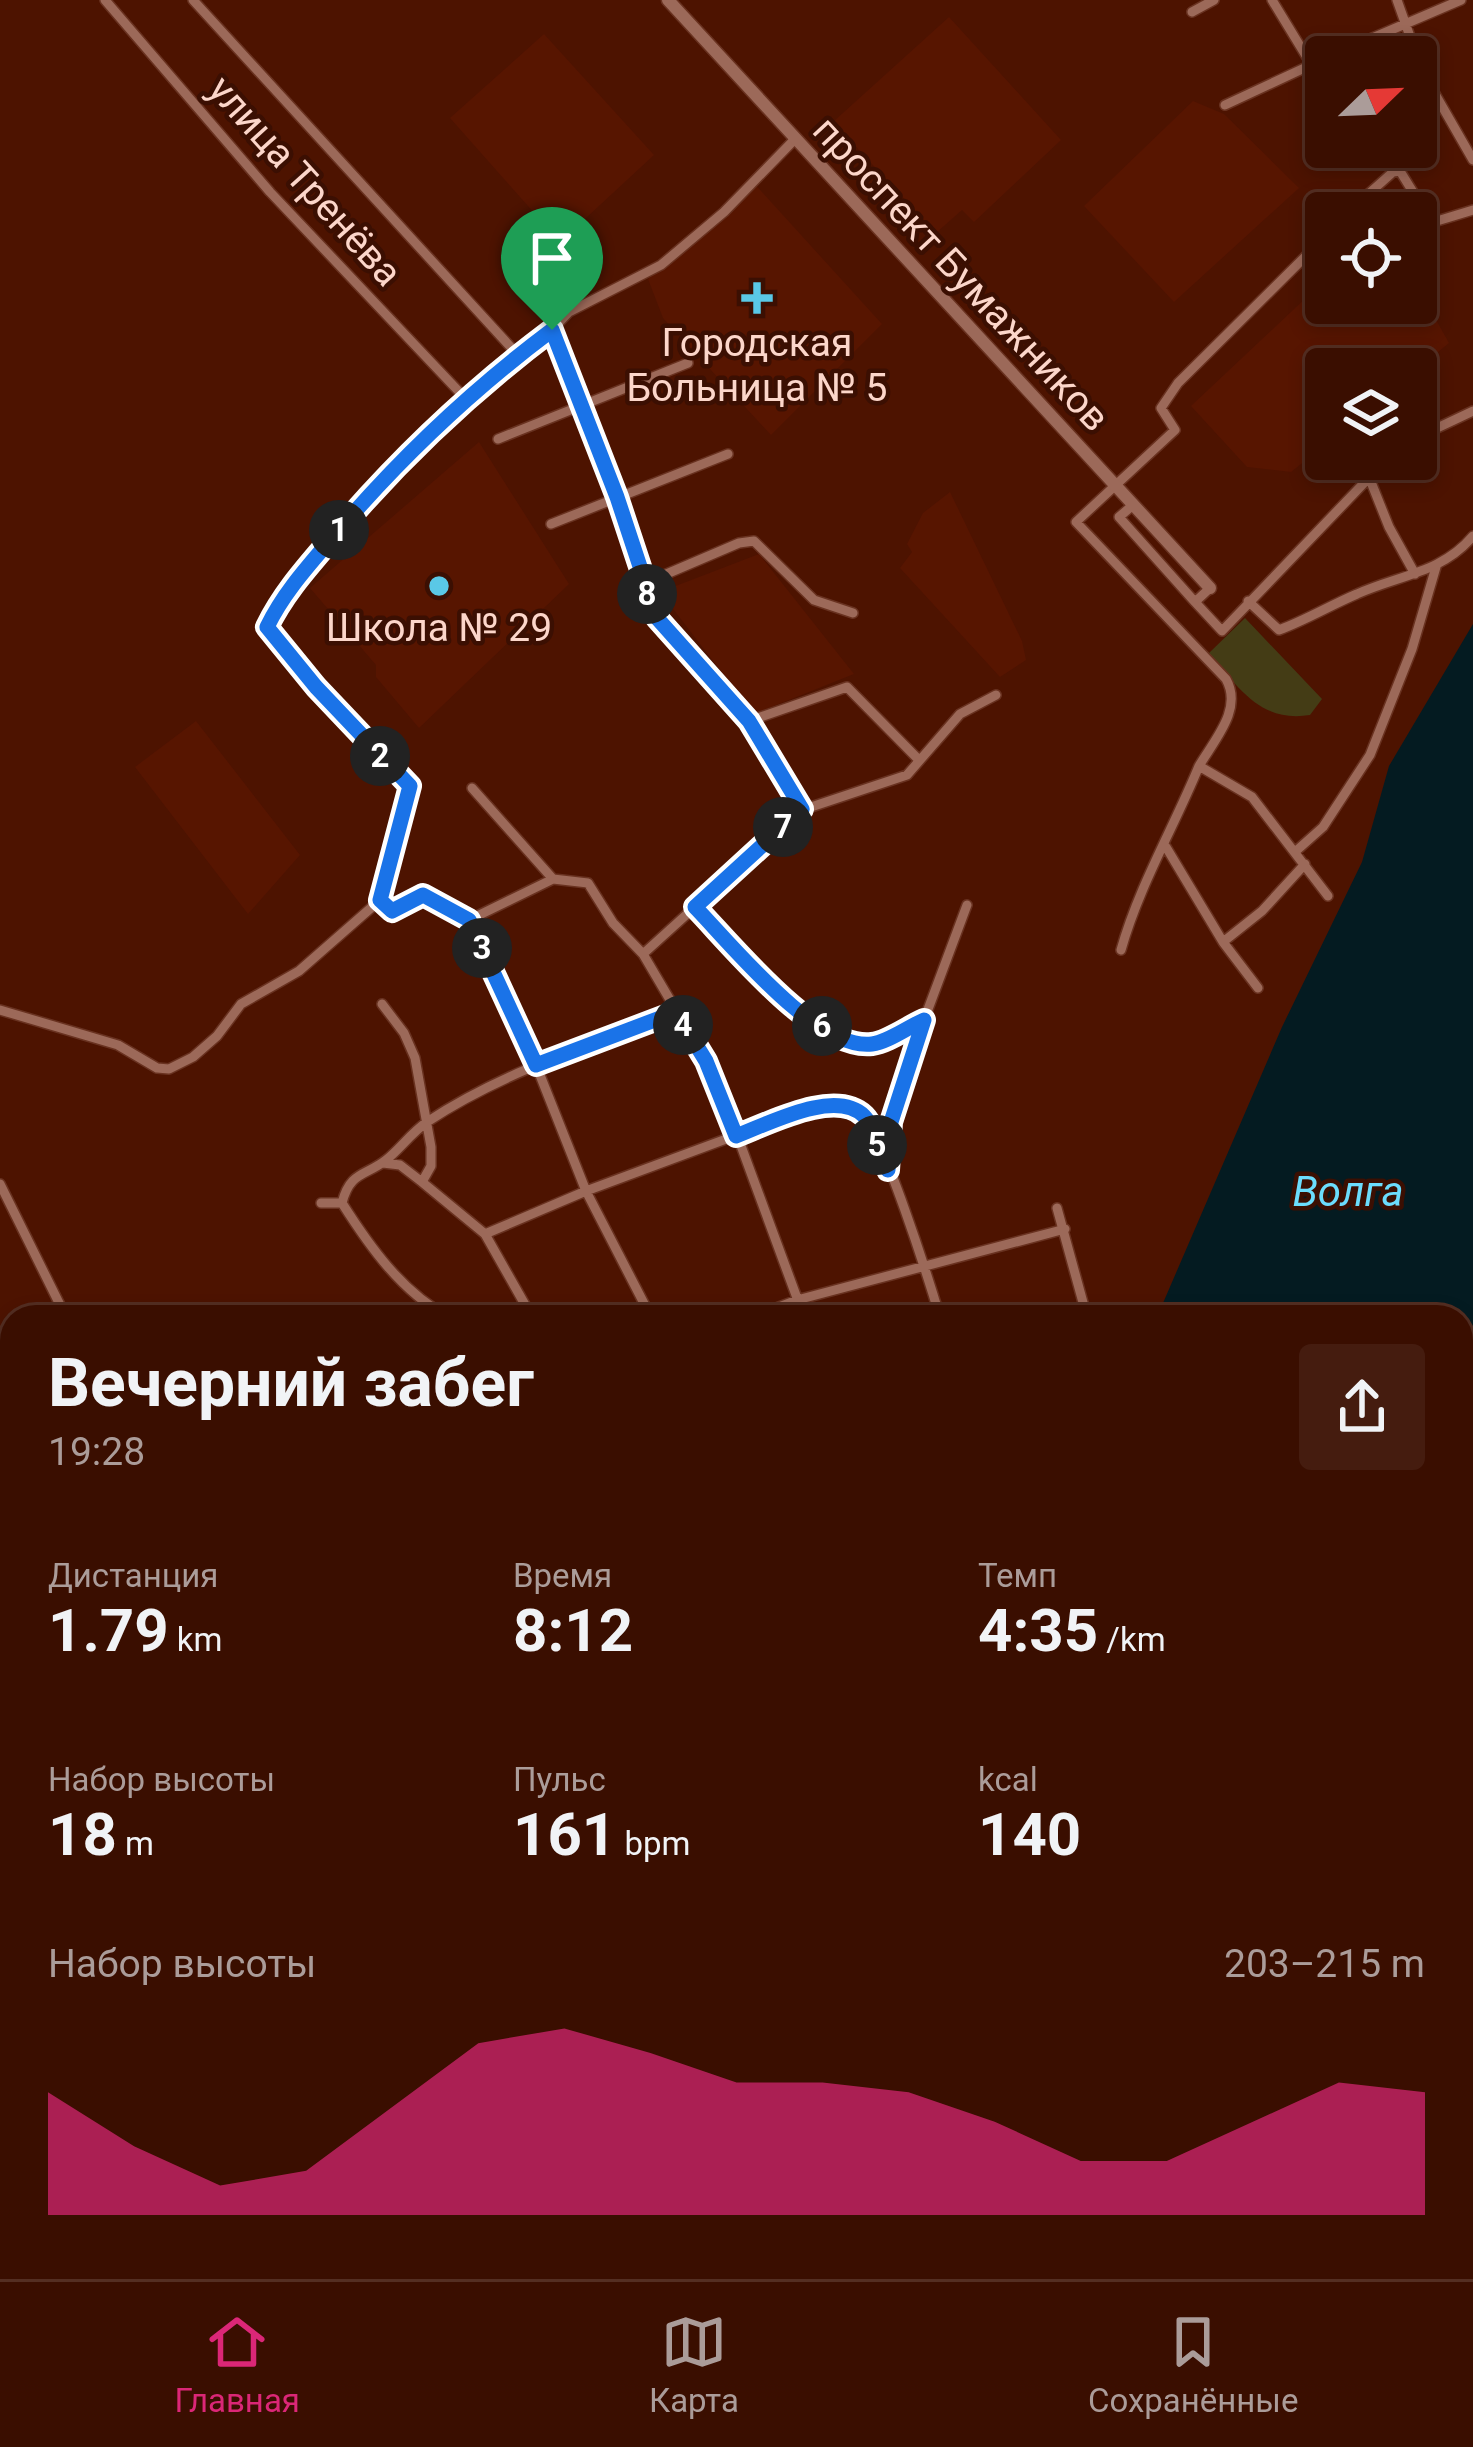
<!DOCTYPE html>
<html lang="ru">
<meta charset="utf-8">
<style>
:root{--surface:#3a0e00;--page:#451c0f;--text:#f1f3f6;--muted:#ab9c99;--line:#542e22;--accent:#db2777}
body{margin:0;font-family:Roboto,sans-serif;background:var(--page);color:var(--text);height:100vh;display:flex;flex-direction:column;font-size:45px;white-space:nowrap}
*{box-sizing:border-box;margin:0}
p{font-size:39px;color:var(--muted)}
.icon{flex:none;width:66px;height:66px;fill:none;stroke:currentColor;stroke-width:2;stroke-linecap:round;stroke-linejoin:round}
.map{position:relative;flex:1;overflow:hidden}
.side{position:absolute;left:0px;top:1305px;width:1473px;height:975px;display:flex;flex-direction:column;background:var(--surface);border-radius:36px 36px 0 0;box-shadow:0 6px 18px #0003,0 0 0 3px var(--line)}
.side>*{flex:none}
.needle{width:78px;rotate:67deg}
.buttons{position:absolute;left:1305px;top:36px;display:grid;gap:24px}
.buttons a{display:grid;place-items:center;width:132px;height:132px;border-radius:12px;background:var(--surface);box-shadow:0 6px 18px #0003,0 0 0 3px var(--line);font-size:60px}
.pin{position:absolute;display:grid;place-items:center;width:102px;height:102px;color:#fff;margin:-123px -51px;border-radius:50% 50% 50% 0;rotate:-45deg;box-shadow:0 0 12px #0007}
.pin .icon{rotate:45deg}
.km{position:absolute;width:60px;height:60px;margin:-30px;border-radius:50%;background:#222;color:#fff;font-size:33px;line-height:60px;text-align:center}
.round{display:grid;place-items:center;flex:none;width:126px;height:126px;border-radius:12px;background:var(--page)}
.overview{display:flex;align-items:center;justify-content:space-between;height:204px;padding:0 48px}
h1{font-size:66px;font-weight:700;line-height:90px}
.metrics{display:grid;grid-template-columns:repeat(3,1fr);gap:18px;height:204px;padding:12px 48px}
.metrics div{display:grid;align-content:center}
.metrics b{font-size:60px;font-weight:700}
.metrics small{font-size:33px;font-weight:400}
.metrics p{font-size:33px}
.chart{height:336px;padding:24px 48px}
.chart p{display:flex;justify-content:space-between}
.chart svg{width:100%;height:216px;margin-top:12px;fill:var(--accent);opacity:.7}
.dock{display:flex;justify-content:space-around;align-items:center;height:168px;border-top:3px solid var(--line);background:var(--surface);font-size:33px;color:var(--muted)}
.dock a{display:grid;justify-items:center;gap:6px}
.dock .current{color:var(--accent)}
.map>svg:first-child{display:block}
</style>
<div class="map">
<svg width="1473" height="2279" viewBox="0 0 1473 2279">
<rect width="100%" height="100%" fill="#4d1300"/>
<path fill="#571500" d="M949,17L1061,140L974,222L962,210L936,233L833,122Z
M544,34L654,155L560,242L450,118Z
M1193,101L1224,114L1299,188L1174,302L1084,206Z
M751,180L882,324L771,435L663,318L648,279Z
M1326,279V303H1416V284L1449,343L1416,370L1326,369V444L1291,472L1247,467L1191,406Z
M479,442L569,584L419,728L376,677V665L310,588Z
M950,492L1022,641L1026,660L1000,677L900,568L912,552L907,544L923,513Z
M759,554L854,674L754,714L660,592Z
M196,721L300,855L248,914L135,767Z"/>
<path fill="#443c15" d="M1245,618L1322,699L1310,715C1259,723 1240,687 1208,654Z"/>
<path fill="#041b21" d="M1473,624V2279H863L867,2268H1461V1317H1157L1282,1027L1362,862L1389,766Z"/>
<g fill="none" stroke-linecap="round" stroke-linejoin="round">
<defs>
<path id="minor" d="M105,0L270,192L465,398
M193,0L518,355
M1272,0L1311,64L1326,99
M1397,0L1423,73L1473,160
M1192,12L1214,0
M1328,57L1461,0
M1225,105L1326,58
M1347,213L1393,172L1400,171L1429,218L1437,221L1473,210
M1326,236L1178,383L1161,408L1175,430L1076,522L1226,679C1243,709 1215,739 1199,766L1252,797L1328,896
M552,330L617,497L657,618L749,721L802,810
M1416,438L1473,411
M498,439L688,363
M1369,477L1389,527L1415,574
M1133,505L1119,517L1195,602
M551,524L728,454
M643,584L739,543L754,541L814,600L853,613
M1210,588L1195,602L1222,631L1387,459
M1248,601L1279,630C1306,620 1331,605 1357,594C1399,575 1442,573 1473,536
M749,721L847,687L919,760
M472,788L553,879L588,883L613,923L643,954L706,1061L726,1105L804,1317
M1166,847L1223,942L1258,988
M1296,851L1323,827L1370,755L1412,649L1436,567
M380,900L392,911L423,895L469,920L536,1065L586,1191L651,1317
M695,906C731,944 817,1051 872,1044C888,1042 908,1027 924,1020L967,905
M469,920L553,879
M1223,942L1262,911L1305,864
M1121,950C1139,886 1174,827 1199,766
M643,954L802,810L907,775L960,714L996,695
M382,1004L404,1033L415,1058L431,1147V1166L422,1182L485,1234L532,1317
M0,1010L118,1045L157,1068L169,1069L193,1057L217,1036L241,1004L299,971L380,900L410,786L281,648L267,627L282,598L375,488L465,398L552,330L569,312L661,265L724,212L795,139
M888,1159L891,1122L924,1020
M383,1163L400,1165L422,1182
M0,1184L66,1317
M321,1203H342C370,1247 401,1291 448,1317
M342,1203C350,1171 366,1176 386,1160C400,1149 411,1133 427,1122C502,1072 592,1044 676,1013
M1057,1208L1087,1317
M485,1234L586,1191L807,1109C827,1106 844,1102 861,1115C882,1130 930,1284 940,1317
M753,1317L797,1300L1065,1229
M0,1700L12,1694
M0,1892L12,1913
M0,2091L12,2110
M116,2268L123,2279
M685,2268L701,2279
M498,2279L505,2268
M771,2279L775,2268"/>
<path id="tertiary" d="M668,0L1210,588"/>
</defs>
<use href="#minor" stroke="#693220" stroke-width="12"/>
<use href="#tertiary" stroke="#693220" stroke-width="15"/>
<use href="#minor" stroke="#9c6959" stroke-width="9"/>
<use href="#tertiary" stroke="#9c6959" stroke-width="12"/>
</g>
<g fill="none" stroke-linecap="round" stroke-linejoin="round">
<defs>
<path id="route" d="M552,330L617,497L657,618L749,721L802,809L695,907C731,944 817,1051 872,1044C888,1042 908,1027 924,1020L891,1122L888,1170C882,1155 875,1127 864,1116C835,1088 768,1124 736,1136L706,1061L676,1012L536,1065L469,920L423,895L392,911L380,900L410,786L316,687L267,627C285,590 312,562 338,531C403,455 472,390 552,330Z"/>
</defs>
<use href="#route" stroke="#fff" stroke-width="24"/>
<use href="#route" stroke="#1a73e8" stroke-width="15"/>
</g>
<g fill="#5ac8e6" stroke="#3b0f02" stroke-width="4.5">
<path d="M751 280h12v12h12v12h-12v12h-12v-12h-12v-12h12z"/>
<circle cx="439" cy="586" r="12"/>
</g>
<g text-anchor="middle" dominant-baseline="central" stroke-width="9" stroke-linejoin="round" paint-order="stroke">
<g font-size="39" fill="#fcd6ca" stroke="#3b0f02">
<text transform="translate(305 181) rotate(48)">улица Тренёва</text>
<text transform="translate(961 274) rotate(47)">проспект Бумажников</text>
</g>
<g font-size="39" fill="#fcd6ca" stroke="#3b0f02">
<text x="757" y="343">Городская<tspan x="757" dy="45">Больница № 5</tspan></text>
<text x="439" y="628">Школа № 29</text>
</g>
<g font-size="42" font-style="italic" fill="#6bddfd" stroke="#3b0f02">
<text x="1348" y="1191">Волга</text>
</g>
</g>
</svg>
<div class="buttons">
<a><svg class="needle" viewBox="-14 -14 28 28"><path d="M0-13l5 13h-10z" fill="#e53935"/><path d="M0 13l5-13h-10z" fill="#ab9c99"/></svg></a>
<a><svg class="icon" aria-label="locate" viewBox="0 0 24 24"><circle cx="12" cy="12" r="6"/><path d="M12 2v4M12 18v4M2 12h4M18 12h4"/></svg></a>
<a><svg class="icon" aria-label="layers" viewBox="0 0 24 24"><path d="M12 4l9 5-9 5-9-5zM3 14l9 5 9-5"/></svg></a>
</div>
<div class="pin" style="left:552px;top:330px;background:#1e9e55"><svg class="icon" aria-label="arrive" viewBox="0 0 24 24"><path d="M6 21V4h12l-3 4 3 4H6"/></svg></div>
<b class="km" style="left:339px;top:530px">1</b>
<b class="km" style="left:380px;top:756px">2</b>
<b class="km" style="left:482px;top:948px">3</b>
<b class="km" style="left:683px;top:1025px">4</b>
<b class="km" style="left:877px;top:1145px">5</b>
<b class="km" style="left:822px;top:1026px">6</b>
<b class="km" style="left:783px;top:827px">7</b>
<b class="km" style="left:647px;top:594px">8</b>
<section class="side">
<div class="overview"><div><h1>Вечерний забег</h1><p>19:28</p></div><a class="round"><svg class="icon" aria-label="share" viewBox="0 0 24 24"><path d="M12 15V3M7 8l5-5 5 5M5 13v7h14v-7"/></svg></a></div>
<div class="metrics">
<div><p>Дистанция</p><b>1.79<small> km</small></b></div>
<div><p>Время</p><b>8:12</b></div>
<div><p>Темп</p><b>4:35<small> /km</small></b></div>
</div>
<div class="metrics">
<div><p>Набор высоты</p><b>18<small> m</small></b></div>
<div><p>Пульс</p><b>161<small> bpm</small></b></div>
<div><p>kcal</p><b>140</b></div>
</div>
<div class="chart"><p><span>Набор высоты</span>203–215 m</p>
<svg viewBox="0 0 160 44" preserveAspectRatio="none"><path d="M0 44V19L10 30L20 38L30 35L40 22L50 9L60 6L70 11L80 17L90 17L100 19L110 25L120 33L130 33L140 25L150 17L160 19V44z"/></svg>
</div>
</section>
</div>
<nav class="dock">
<a class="current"><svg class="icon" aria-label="home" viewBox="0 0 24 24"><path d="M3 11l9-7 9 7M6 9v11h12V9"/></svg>Главная</a>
<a><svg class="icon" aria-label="map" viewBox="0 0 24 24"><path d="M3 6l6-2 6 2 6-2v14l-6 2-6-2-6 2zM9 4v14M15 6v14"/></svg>Карта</a>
<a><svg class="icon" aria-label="saved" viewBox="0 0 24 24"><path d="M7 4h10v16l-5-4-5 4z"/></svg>Сохранённые</a>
</nav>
